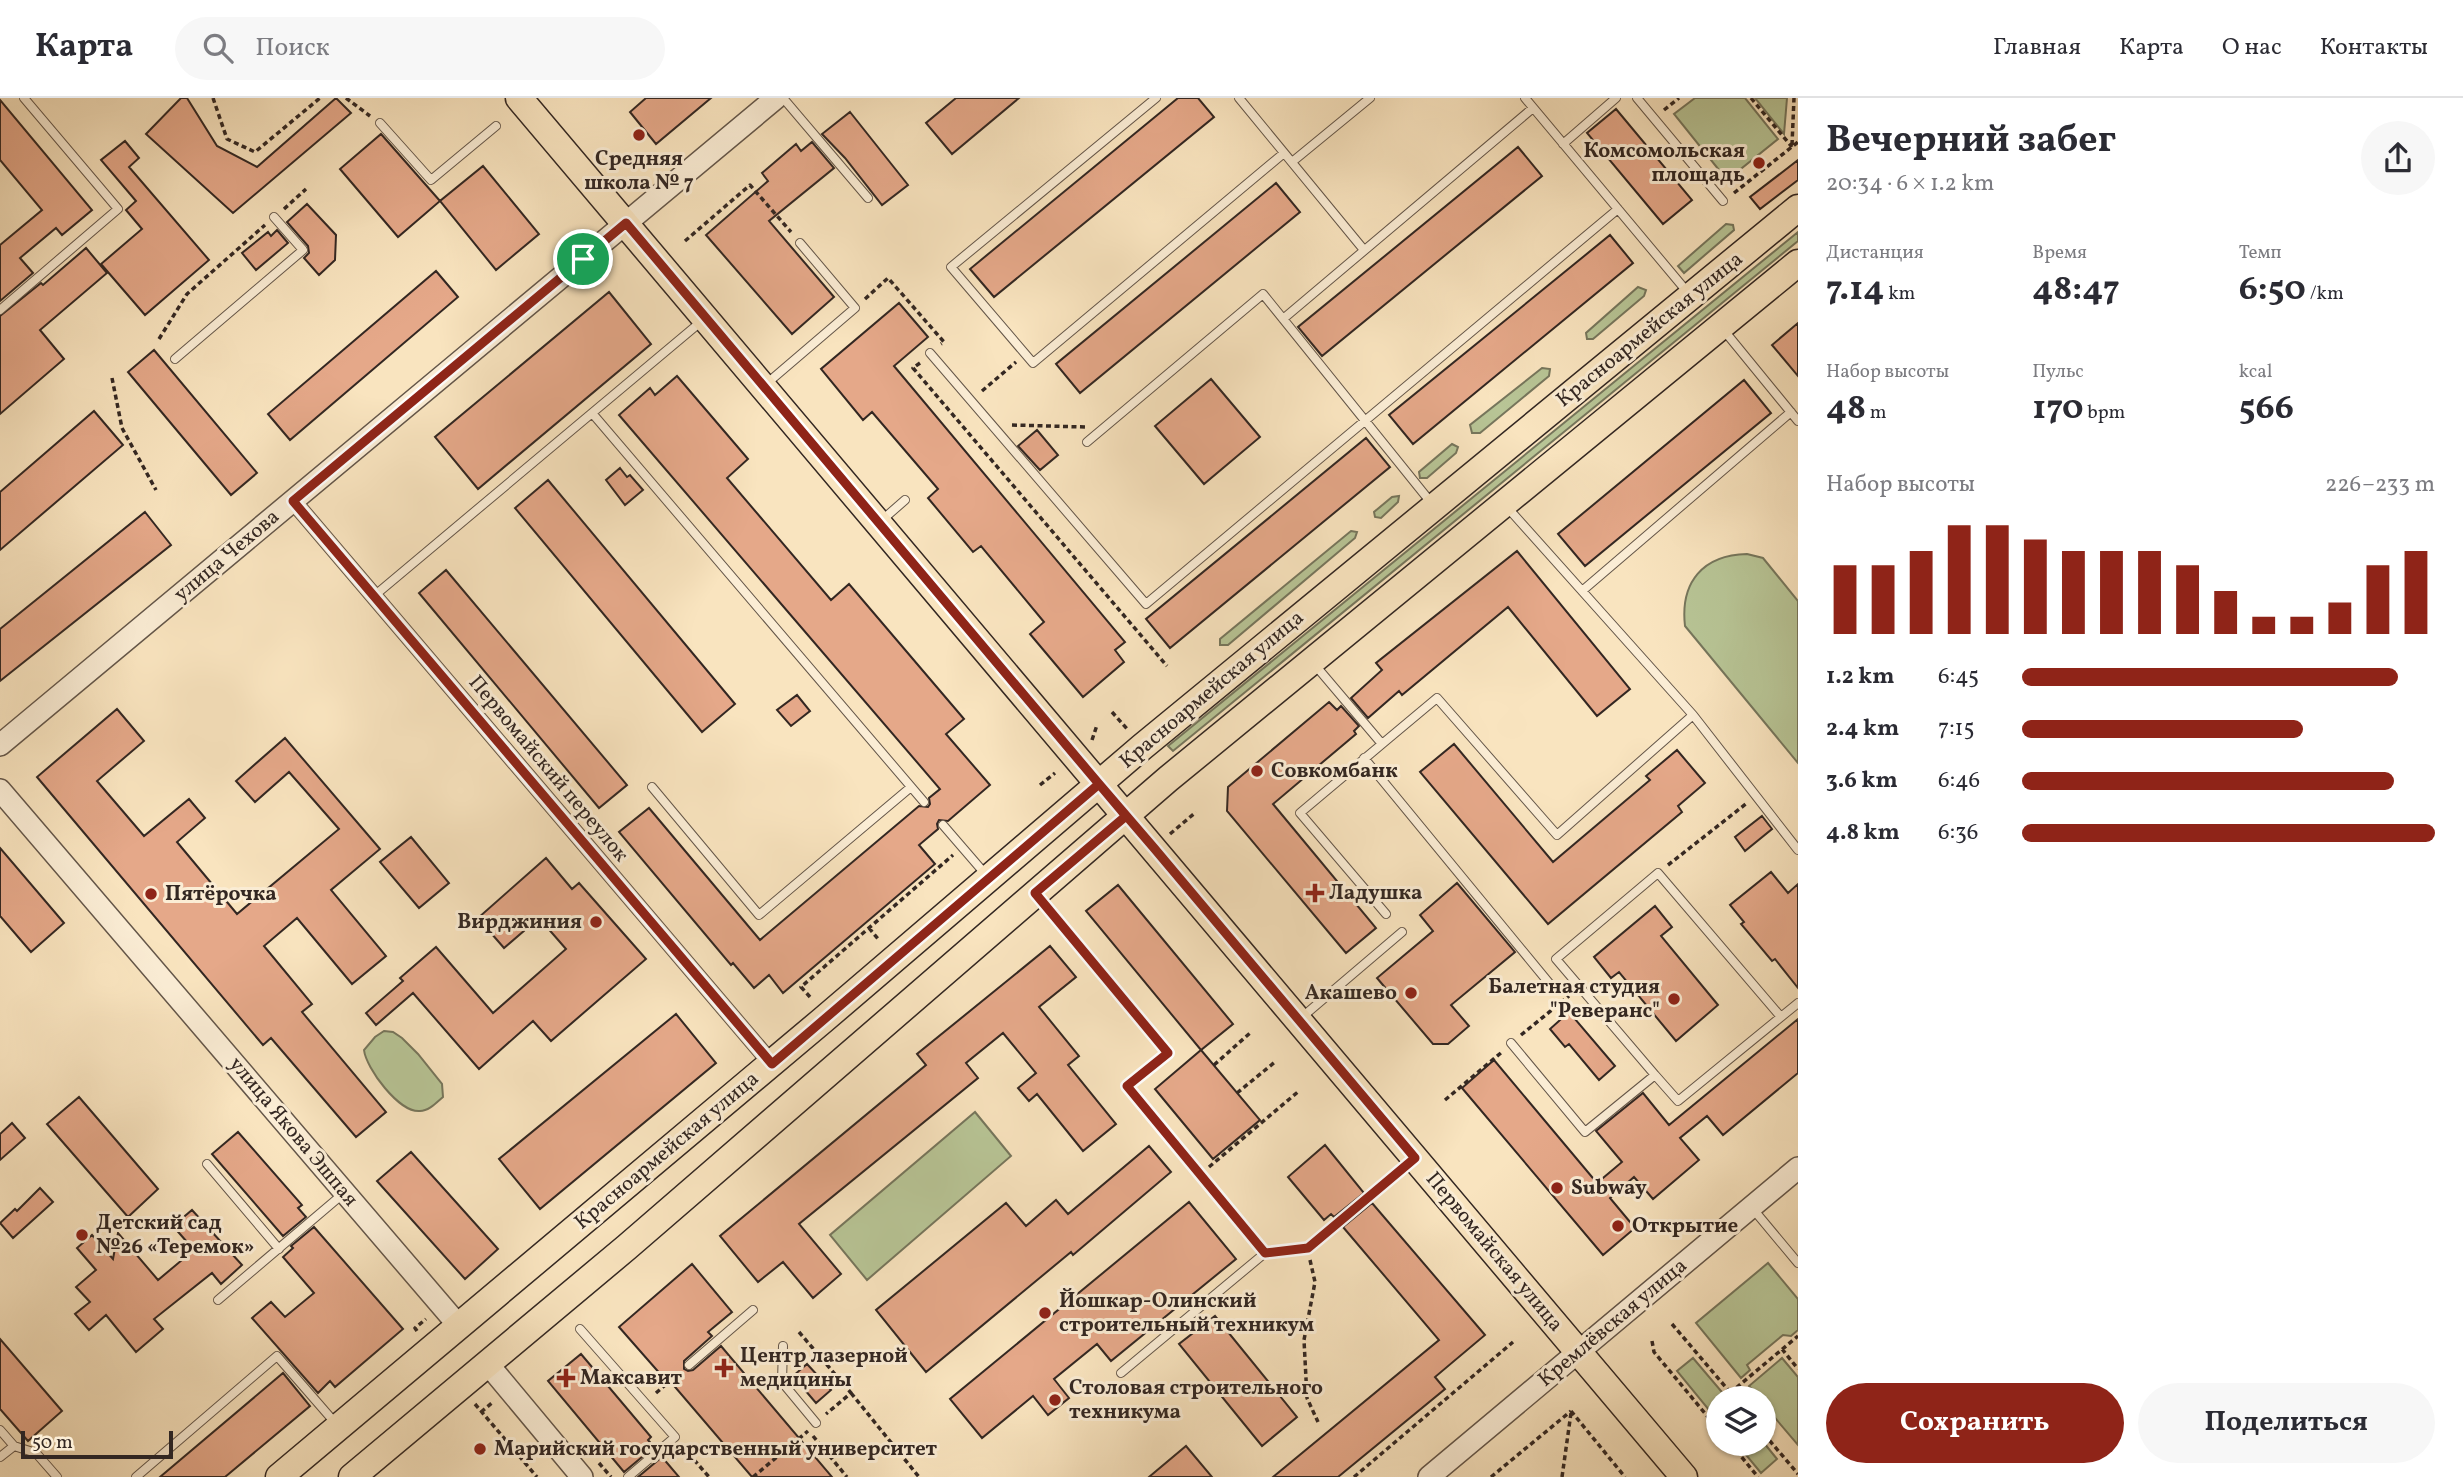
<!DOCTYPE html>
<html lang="ru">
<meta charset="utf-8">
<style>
:root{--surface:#fff;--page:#f7f7f7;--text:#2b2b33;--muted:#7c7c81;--line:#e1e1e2;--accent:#8f2418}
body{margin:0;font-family:Vollkorn,serif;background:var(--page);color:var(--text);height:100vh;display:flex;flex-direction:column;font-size:26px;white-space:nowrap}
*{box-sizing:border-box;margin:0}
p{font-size:23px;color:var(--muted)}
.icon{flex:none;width:38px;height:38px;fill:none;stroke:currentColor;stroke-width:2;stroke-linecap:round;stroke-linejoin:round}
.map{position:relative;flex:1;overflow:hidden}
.drawer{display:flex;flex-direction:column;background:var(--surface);width:665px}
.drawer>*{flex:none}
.tools{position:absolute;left:1706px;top:1288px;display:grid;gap:14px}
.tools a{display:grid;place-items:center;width:70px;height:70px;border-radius:50%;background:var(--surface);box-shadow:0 2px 5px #0004;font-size:35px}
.scale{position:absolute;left:21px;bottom:18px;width:152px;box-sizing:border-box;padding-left:7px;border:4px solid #332722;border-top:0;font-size:19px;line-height:24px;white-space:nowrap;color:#332722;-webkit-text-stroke:5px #fbedd5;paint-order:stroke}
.pin{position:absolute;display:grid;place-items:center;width:60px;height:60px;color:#fff;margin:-30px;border:4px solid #fff;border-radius:50%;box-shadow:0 2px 7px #0007}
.round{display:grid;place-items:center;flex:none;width:74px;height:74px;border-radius:37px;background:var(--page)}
.head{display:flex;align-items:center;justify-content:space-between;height:119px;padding:0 28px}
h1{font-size:38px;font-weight:700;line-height:52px}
.figures{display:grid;grid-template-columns:repeat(3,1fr);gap:10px;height:119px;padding:7px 28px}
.figures div{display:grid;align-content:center}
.figures b{font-size:35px;font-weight:700}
.figures small{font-size:19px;font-weight:400}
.figures p{font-size:19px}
.chart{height:196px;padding:14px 28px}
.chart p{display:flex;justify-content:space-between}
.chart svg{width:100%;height:126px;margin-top:7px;stroke:var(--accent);stroke-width:6}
.primary-button{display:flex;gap:14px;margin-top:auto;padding:14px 28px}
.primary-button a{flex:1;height:80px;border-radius:42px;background:var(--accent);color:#fff;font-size:28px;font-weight:700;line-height:80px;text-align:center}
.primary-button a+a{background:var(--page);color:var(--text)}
ul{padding:0 28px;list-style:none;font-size:23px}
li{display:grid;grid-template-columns:112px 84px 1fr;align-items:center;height:52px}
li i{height:18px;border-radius:9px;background:var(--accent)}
header{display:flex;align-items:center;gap:42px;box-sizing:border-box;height:98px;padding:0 35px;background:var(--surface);border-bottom:2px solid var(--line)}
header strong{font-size:33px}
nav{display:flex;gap:38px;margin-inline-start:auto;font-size:24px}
.search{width:490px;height:63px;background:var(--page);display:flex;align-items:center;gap:18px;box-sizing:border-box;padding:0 24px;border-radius:38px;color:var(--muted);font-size:26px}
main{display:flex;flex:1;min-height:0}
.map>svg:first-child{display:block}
</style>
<header>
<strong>Карта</strong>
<div class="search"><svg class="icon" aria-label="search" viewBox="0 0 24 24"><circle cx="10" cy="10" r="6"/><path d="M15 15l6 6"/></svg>Поиск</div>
<nav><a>Главная</a><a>Карта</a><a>О нас</a><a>Контакты</a></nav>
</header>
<main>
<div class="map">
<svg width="1798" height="1379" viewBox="0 0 1798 1379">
<rect width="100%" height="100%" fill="#f9e4bf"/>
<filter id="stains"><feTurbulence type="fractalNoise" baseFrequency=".00286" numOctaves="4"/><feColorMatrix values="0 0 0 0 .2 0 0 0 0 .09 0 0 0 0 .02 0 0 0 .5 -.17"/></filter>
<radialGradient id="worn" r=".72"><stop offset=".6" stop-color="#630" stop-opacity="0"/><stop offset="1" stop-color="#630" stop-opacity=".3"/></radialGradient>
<path fill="#b8c596" stroke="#76765c" stroke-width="2" d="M1695,0H1745L1778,41L1727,82L1674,16Z
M1755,0H1787L1784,36Z
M1726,126L1733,127L1734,132L1684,175L1678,168Z
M1798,134V143L1173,653L1168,648Z
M1638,189L1646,192L1644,198L1593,241H1587L1586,235Z
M1542,270L1550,271L1549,278L1480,335H1472L1470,327Z
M1452,346L1458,349L1456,355L1427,380H1420L1419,374Z
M1399,398L1398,404L1381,420L1375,419L1374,414L1392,399Z
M1351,433L1357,434L1355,440L1228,547H1220V541Z
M1747,456L1763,460L1798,503V665L1685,528C1680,484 1703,457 1747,456Z
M384,933L393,934L402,940L418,956L442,986L443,999C437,1004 429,1013 420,1013C399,1015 366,970 364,952L375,939Z
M975,1014L1011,1058L867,1182L830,1137Z
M1768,1165L1798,1201V1232L1791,1238L1783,1237L1747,1267L1750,1272L1741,1280L1696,1225Z
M1693,1260L1727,1300H1718V1323L1677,1273Z
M1782,1260L1798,1279V1347L1764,1307V1300H1759L1749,1288Z
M1764,1345L1777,1361L1761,1375L1737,1346Z"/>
<path fill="#e5a889" stroke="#332722" stroke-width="2" d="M181,0H187L217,48L257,69L336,0L351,15L233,115L146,36Z
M646,0H711L656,46L630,14Z
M956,0H1019L952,56L926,25Z
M1178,0H1198L1214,19L994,199L970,171Z
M0,2L92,112L62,137L56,130L20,160L33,175L0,203V147L42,112L0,62Z
M1616,11L1692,102L1663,126L1587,35Z
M850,14L908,87L882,107L845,60L822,36Z
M381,36L440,103L398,139L340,71Z
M125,43L139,60L129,69L209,162L145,217L101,166L142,131L126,112L136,103L101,62Z
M812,44L834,70L769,123L834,199L792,236L706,137L768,83L762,75L796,46L801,53Z
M1518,49L1542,78L1322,258L1298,229Z
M1798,62V82L1760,111L1750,99Z
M483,68L539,136L496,172L440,103Z
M1276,85L1300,114L1080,295L1056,266Z
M307,106L336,137L335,162L319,177L304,160L309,155L308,148L287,124Z
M277,132L288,145L256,172L242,155L268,134L271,138Z
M1610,137L1633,165L1413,346L1389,317Z
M86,150L107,175L40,232L64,261L0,316V218L41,185L43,187Z
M436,173L458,199L290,342L268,316Z
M609,194L651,246L478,391L435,339Z
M899,205L928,239L894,268L1125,544L1115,552L1124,564L1083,599L1030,536L1044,524L981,448L973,454L928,400L938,391L872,314L863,322L821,271Z
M1798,225V278L1772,247Z
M154,252L257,375L231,397L128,274Z
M677,278L748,361L727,380L831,502L849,486L964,621L946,636L990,687L948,723L939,722L937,726L938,731L919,747L935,766L783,895L769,877L754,890L733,865L731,867L619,734L649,710L760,842L919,708L928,709L930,706L929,700L940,691L619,317L650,290L655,297Z
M1211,281L1260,339L1204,386L1155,328Z
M1744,282L1771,315L1585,468L1558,436Z
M94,313L123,347L0,452V394Z
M1037,332L1058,357L1040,372L1018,348Z
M1366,340L1390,369L1170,550L1146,521Z
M620,370L627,379L630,377L643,392L625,407L606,382Z
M548,382L735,606L702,634L515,410Z
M145,414L171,447L0,583V531Z
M1517,453L1630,591L1597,618L1508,509L1402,597L1399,593L1368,620L1351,600L1382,572L1376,565Z
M446,472L627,687L599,710L419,495Z
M797,597L810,613L791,628L777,612Z
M1329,604L1337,612L1341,608L1359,628L1354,633L1356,636L1273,706L1376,830L1346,855L1227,713L1228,689Z
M117,611L144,643L97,683L144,738L189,701L205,720L177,744L237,816L339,731L289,674L255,704L236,683L285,640L380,751L331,792L386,858L352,886L297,820L264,848L312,906L302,914L386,1014L356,1039L271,940L263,947L37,679Z
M1454,646L1553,764L1650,682L1646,678L1677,652L1705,685L1678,708L1682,714L1548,826L1420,674Z
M1762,718L1772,731L1745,753L1735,739Z
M411,739L449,785L419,810L380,764Z
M0,750L64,825L31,854L0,818Z
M546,760L572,791L579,785L646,861L551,943L533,923L479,971L413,895L376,927L366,915L403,883L400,880L436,849L493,915L566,851L539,820L504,850L478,820Z
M1771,774L1788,795L1798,786V890L1775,861L1772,863L1741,826L1744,824L1730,807Z
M1457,785L1515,854L1451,907L1469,928L1448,946H1433L1377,880L1433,833L1420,817Z
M1118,787L1233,926L1201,952L1086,813Z
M1655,808L1672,829L1661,838L1718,907L1676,943L1619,874L1611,880L1594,859Z
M1050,848L1076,879L1039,909L1079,958L1068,967L1116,1026L1083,1053L1037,996L1029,1003L1018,990L1036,975L1003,935L966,965L978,980L799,1126L841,1176L813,1200L783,1164L758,1184L720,1138L926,967L917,956Z
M1569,914L1615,968L1599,982L1569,946L1565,949L1550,931Z
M676,916L716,965L540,1111L499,1061Z
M1798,921V975L1723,1037L1707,1018L1680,1040L1699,1062L1653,1101L1634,1079L1610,1100L1635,1130L1603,1157L1462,990L1494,962L1597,1085L1622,1064L1596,1033L1643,995L1669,1027Z
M1201,952L1260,1022L1213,1061L1155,991Z
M79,999L158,1091L128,1119L47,1026Z
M12,1025L25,1040L0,1062V1036Z
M238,1034L302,1107L298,1110L306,1119L283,1138L212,1056Z
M1325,1047L1364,1095L1334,1119L1331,1116L1324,1122L1288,1079Z
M1149,1048L1171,1074L1073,1157L1071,1154L926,1274L876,1212L1006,1105L1026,1128L1056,1102L1068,1116Z
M411,1054L498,1151L465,1181L377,1083Z
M40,1090L53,1104L13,1140L0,1125L15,1111L17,1113Z
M1189,1104L1236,1161L1111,1263L1097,1246L1054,1281L1069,1300L1048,1317L1033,1298L982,1340L950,1301Z
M1372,1105L1485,1237L1435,1279L1445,1291L1338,1379H1273L1439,1242L1343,1129Z
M192,1112L242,1167L221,1186L212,1175L154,1221L163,1231L136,1254L106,1217L89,1232L75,1216L90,1204L76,1189L96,1172L77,1150L92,1137L113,1161L118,1135L158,1182L194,1152L173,1128Z
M314,1129L403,1231L335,1289L330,1283L318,1295L252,1220L271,1204L285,1219L314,1195L283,1159L293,1150L291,1148Z
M692,1166L732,1214L708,1234L712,1238L684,1263V1271L688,1273L693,1272L721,1248L832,1379H752L664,1276L662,1278L619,1229Z
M1215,1218L1297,1319L1262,1348L1179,1246Z
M0,1241L62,1313L28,1343L0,1311Z
M581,1256L651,1339L648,1342L654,1349L624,1374L548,1283Z
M807,1266L831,1292L816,1305L793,1278Z
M283,1275L310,1308L225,1379H160Z
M1186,1348L1212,1379H1149Z
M662,1359L679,1379H638Z"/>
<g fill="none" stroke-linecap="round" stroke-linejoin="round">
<defs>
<path id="service" d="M783,0L868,100
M1156,0L951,169L1033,265L1284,55
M1239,0L1364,152
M1525,0L1689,196
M1637,0L1723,103
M380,25L431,82L496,28
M1563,46L1616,0
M1292,64L1370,0
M0,212L118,111L24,0
M1283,221L1533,10
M1722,230L1798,323
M930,255L1146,506L1618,111
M175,261L303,152L274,119
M765,287L855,210L800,145
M592,315L924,704
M1087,344L1263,196L1433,407
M881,423L905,402
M1582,493L1791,314
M374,498L703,222
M1315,567L1382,646L1300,715L1386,816
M1693,617L1798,752
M1382,646L1437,600L1557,737L1693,617L1507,409
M1364,660L1549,885
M652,689L759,817L911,689
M943,727L987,778
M1038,798L1168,955
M1301,920L1402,834
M1511,945L1585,1034L1655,977L1678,1003L1798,905
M1655,977L1556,861L1658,775L1781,919
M1143,1008L1265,1155L1308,1150L1413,1062
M207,1066L279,1151
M1753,1111L1798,1165
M218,1202L344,1095
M580,1231L675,1339L628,1379
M783,1248L782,1284L816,1325
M689,1267L753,1212
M1121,1275L1265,1155
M0,1332L14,1348L0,1359
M14,1348L36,1355L57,1379
M136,1379L277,1258L337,1327"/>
<path id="minor" d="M293,403L772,966"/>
<path id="tertiary" d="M0,647L776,0
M0,692L459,1228
M487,1265L582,1379
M1429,1379L1798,1070"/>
<path id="primary" d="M519,0L1684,1379
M279,1379L823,922L1142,649L1798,110
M352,1379L627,1149L1168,681L1798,165"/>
</defs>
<use href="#service" stroke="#645649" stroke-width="10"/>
<use href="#minor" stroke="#645649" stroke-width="18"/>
<use href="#tertiary" stroke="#645649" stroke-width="24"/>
<use href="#primary" stroke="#332722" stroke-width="29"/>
<path stroke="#332722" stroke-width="3.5" stroke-dasharray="5 3.5" stroke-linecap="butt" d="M213,0L227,41L255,54L320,0
M346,0L370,18
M1751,0L1792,49
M1664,12L1679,0
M1792,47L1794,0
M1734,95L1798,44
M284,111L306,91
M685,143L750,87L791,134
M865,201L888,180L944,244L941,246
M159,241L187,196L265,127
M920,265L913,270L1167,568
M112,280L122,330L156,392
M982,293L1016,264
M1012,327L1085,329
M1112,614L1128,632
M1092,642L1097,627
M1040,687L1055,675
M1170,736L1196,714
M1668,767L1747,705
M869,830L879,842
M810,899L801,889L953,757
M1521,937L1569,898
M1214,967L1250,935
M1237,995L1275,964
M1136,1000L1127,988L1158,963
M1445,1002L1502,954
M1209,1069L1299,993
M1310,1162L1315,1184L1304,1242L1307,1300L1318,1324
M1672,1226L1735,1300
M417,1233L415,1230L426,1221
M799,1234L851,1295L826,1316
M1652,1243L1654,1254L1718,1331
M1782,1251L1798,1271
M656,1295L679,1275
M851,1295L919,1379
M1730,1295L1798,1238
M475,1306L537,1379
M1571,1313L1625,1379
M481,1314L493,1304
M1764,1336L1798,1376
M813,1338L847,1379
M1731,1346L1758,1379
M683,1349L709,1379
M599,1365L611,1379
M753,1379L808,1333
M1354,1379L1513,1244
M1491,1379L1571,1313
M1562,1379L1571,1315"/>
<use href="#service" stroke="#fbedd5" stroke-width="8"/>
<use href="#minor" stroke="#fbedd5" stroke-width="16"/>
<use href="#tertiary" stroke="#fbedd5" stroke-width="21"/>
<use href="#primary" stroke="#f9e4bf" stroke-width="26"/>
</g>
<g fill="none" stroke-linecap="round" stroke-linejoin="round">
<defs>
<path id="route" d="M583,161L626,125L1126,718L1035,795L1168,955L1127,988L1265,1155L1308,1150L1415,1060L1154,750L1099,686L772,966L293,403L583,161"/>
</defs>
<use href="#route" stroke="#fff" stroke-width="14"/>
<use href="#route" stroke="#8f2418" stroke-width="9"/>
</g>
<g fill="#8f2418" stroke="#fbedd5" stroke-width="2.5">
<circle cx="639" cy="37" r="7"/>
<circle cx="1759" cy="65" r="7"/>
<circle cx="1257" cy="673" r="7"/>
<path d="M1311.5 784.5h7v7h7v7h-7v7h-7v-7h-7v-7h7z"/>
<circle cx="151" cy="796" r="7"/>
<circle cx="596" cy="824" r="7"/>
<circle cx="1411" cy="895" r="7"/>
<circle cx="1674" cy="901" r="7"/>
<circle cx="1557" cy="1090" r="7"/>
<circle cx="1618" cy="1128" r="7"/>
<circle cx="82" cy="1137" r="7"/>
<circle cx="1045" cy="1215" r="7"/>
<path d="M720.5 1259.5h7v7h7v7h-7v7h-7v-7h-7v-7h7z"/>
<path d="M562.5 1269.5h7v7h7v7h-7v7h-7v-7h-7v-7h7z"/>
<circle cx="1055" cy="1302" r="7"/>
<circle cx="480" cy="1351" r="7"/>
</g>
<g text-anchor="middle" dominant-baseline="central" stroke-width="6" stroke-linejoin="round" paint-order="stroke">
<g font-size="21" font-weight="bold" fill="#332722" stroke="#fbedd5" text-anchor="start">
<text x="1745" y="53" text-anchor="end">Комсомольская<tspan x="1745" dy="24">площадь</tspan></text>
<text x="639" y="61" text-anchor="middle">Средняя<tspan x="639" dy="24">школа № 7</tspan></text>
<text x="1271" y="673">Совкомбанк</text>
<text x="1329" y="795">Ладушка</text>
<text x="165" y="796">Пятёрочка</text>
<text x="582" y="824" text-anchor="end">Вирджиния</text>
<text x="1660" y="889" text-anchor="end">Балетная студия<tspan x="1660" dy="24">"Реверанс"</tspan></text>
<text x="1397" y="895" text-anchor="end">Акашево</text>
<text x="1571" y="1090">Subway</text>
<text x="96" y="1125">Детский сад<tspan x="96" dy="24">№26 «Теремок»</tspan></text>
<text x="1632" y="1128">Открытие</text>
<text x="1059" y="1203">Йошкар-Олинский<tspan x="1059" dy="24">строительный техникум</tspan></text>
<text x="740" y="1258">Центр лазерной<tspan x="740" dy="24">медицины</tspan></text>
<text x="580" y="1280">Максавит</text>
<text x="1069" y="1290">Столовая строительного<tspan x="1069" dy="24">техникума</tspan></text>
<text x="494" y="1351">Марийский государственный университет</text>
</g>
<g font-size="21" fill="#332722" stroke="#fbedd5">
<text transform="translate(1650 232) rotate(-39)">Красноармейская улица</text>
<text transform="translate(227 458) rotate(-40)">улица Чехова</text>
<text transform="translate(1212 592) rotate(-40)">Красноармейская улица</text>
<text transform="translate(548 671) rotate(50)">Первомайский переулок</text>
<text transform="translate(293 1034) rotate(50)">улица Якова Эшпая</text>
<text transform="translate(667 1053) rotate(-40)">Красноармейская улица</text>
<text transform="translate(1494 1154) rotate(50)">Первомайская улица</text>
<text transform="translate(1613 1225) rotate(-40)">Кремлёвская улица</text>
</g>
</g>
<rect width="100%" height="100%" filter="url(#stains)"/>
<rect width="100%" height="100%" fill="url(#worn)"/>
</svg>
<div class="tools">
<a><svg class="icon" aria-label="layers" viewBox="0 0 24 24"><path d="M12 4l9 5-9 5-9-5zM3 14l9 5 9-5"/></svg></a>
</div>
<div class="scale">50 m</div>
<div class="pin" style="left:583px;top:161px;background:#1e9e55"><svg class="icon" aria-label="arrive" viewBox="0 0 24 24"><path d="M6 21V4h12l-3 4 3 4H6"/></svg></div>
</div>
<section class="drawer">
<div class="head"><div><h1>Вечерний забег</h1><p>20:34 · 6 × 1.2 km</p></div><a class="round"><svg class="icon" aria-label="share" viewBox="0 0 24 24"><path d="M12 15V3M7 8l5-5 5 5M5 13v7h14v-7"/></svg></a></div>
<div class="figures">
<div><p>Дистанция</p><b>7.14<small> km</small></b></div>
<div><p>Время</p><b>48:47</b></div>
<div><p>Темп</p><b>6:50<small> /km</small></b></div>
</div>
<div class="figures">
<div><p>Набор высоты</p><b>48<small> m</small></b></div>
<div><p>Пульс</p><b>170<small> bpm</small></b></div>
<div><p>kcal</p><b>566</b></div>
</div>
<div class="chart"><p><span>Набор высоты</span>226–233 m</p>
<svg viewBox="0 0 160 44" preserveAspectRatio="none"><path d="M5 44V20M15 44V20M25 44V15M35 44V6M45 44V6M55 44V11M65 44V15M75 44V15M85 44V15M95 44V20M105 44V29M115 44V38M125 44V38M135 44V33M145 44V20M155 44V15"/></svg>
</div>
<ul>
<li><b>1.2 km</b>6:45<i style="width:91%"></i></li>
<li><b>2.4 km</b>7:15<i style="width:68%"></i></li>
<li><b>3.6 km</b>6:46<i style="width:90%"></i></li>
<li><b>4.8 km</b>6:36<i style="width:100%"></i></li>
</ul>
<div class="primary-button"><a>Сохранить</a><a>Поделиться</a></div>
</section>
</main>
